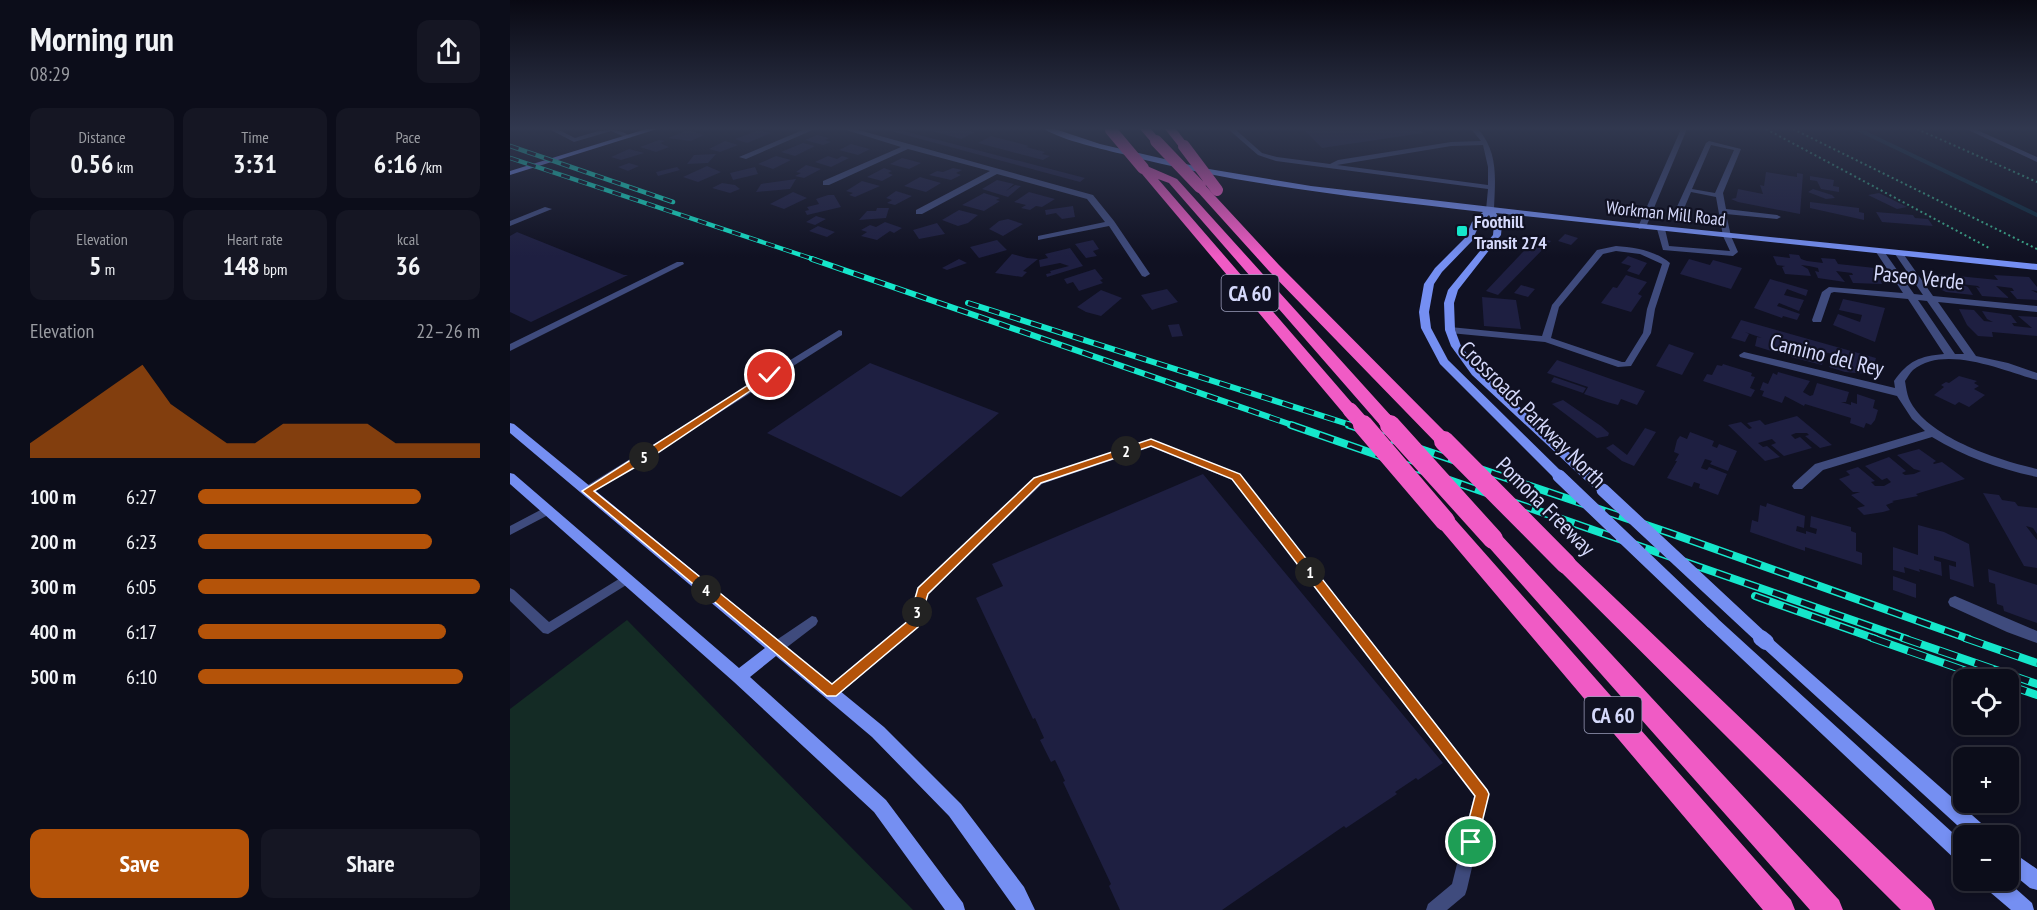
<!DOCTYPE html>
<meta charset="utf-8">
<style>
:root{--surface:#0c0d1a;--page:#151623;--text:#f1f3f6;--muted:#9a9ca2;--line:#2c2d39;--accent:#b45309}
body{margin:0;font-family:"PT Sans Narrow",sans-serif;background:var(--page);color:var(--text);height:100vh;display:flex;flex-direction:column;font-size:22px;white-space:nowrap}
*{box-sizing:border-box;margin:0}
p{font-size:20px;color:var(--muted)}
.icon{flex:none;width:33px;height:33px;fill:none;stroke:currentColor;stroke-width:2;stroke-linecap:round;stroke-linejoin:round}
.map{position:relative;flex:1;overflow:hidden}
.side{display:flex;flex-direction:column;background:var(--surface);width:510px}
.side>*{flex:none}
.fabs{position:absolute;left:1443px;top:669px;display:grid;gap:12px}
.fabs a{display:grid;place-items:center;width:66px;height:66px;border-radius:12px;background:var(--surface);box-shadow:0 3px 9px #0003,0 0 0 2px var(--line);font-size:30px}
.pin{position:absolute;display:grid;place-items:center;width:51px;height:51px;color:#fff;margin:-26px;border:3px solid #fff;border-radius:50%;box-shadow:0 2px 6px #0007}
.km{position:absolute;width:30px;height:30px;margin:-15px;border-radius:50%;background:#222;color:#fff;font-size:16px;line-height:30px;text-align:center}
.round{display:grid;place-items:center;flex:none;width:63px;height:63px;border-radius:12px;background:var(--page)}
.head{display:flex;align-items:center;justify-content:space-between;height:102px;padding:0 30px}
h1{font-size:33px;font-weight:800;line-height:45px}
.figures{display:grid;grid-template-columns:repeat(3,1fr);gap:9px;height:102px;padding:6px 30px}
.figures div{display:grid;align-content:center;border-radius:12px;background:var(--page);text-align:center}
.figures b{font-size:26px;font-weight:800}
.figures small{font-size:16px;font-weight:400}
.figures p{font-size:16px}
.chart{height:168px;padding:12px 30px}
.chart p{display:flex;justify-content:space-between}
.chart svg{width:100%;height:108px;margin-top:6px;fill:var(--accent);opacity:.7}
.cta{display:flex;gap:12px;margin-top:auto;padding:12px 30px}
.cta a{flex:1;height:69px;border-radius:12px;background:var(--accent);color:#fff;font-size:24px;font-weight:800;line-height:69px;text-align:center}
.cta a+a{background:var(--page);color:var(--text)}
ul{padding:0 30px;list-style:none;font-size:20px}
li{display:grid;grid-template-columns:96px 72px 1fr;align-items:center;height:45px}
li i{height:15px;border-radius:8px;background:var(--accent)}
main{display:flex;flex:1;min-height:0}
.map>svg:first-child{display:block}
</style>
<main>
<section class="side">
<div class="head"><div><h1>Morning run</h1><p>08:29</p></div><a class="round"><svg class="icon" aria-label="share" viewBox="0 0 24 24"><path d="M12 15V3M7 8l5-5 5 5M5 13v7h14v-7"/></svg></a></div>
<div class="figures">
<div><p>Distance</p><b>0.56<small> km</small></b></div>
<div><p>Time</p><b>3:31</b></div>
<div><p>Pace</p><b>6:16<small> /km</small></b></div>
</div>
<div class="figures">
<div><p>Elevation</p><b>5<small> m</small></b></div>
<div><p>Heart rate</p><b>148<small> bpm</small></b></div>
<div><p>kcal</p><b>36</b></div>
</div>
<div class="chart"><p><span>Elevation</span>22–26 m</p>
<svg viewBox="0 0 160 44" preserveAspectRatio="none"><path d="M0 44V38L10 30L20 22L30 14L40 6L50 22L60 30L70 38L80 38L90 30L100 30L110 30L120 30L130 38L140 38L150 38L160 38V44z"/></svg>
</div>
<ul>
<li><b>100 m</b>6:27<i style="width:79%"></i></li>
<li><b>200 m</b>6:23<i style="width:83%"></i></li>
<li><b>300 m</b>6:05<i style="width:100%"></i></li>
<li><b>400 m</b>6:17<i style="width:88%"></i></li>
<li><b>500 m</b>6:10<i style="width:94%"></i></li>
</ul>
<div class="cta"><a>Save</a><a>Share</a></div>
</section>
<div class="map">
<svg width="1527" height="910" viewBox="0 0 1527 910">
<rect width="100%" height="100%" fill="#101122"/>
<path fill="#142b25" d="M117,620L403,910H0V709Z"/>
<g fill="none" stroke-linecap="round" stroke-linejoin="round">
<path stroke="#102d41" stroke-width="4" d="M1347,129L1527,215"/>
</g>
<path fill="#1e1f41" d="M373,129H386L575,178L570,182Z
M415,129H453L465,132L451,139Z
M793,129H909L913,133L812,148Z
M178,130L194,135L181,141L158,138Z
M249,130L261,133L237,143L225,139Z
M307,135L319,138L315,140L321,142L313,145L295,140Z
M481,136L519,146L516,147L535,152L532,154L540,156L533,160L468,143Z
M149,140L155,141L150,143L159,147L146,152L130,147Z
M215,141L228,145L210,152L199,149Z
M293,143L305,146L285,156L271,152Z
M341,144L360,149L348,155L329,150Z
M119,149L134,153L111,160L101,157Z
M206,154L198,163L177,164L184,155Z
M266,156L281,160L263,169L248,164Z
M318,156L327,159L332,156L339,158L321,167L305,162Z
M392,158L400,160L411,163L399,169L380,164Z
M119,163L129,166L118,171L108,167Z
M296,165L311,169L294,178L285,176L291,173L286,172Z
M197,166L211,172L188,182L173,177Z
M167,167L170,170L148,176L146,172Z
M245,167L248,174L223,180L220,173Z
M374,168L382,171L378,173L383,175L372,181L357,177Z
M443,168L452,170L446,173L451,175L441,180L419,175L427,171L433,172Z
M1256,172L1287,177V173L1293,174L1290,214L1228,202L1221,199L1226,198L1228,189L1253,194L1250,185L1254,186Z
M1300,176L1324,180L1323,186L1329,187V192L1311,189L1307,181L1300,180Z
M410,177L431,183L416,192L394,186Z
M286,179L280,189L246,192L251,184Z
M487,180L504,184L496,191L505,185L511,186L498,197L472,189Z
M352,181L370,186L345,197L339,195L343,193L336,191Z
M212,183L225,185L230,189L220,193L202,188Z
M1303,189L1322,195L1325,198L1316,199L1298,192Z
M386,191L402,196L385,205L377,203L382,200L376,198Z
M283,192L297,198L274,209L260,204Z
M519,192L545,199L532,207L526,206L520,210L511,208L516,205L504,202Z
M474,193L490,198L486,200L490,201L474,211L452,205Z
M1369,193L1397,207L1387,209L1358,195Z
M318,195H324L331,207L297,215L295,211L299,210L297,207L309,204L306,199Z
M1300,202L1349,208V212L1354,213V220L1300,208Z
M563,206L565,217L552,219L546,213L536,215L535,210Z
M367,208H379L376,218L349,220L357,211H366Z
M449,210L468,215L458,223L448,226L432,220Z
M1366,212L1403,215L1405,218L1418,219L1423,226L1372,222Z
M306,216L316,219L305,225L296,222Z
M498,219L513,224L493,236L479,229L489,221Z
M375,222L392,228L384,233L380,231L367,240L351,236L357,232L351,230L360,225L366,227Z
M427,223L435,234L409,239L403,230Z
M308,226L325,232L317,237L299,231Z
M7,232L114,275H118L21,322L0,312V236Z
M1055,234L1068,238L1061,245L1048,241Z
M1027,237L1041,241L988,295L976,291Z
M487,240L497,250L469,258L460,247Z
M583,240L589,249L583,251L587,256L576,258L565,244Z
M560,248L573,266L537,277L536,274L541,273L540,271L559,266L550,263L530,267L529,260L538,258L535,254Z
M502,254L517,258L528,259L513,271L517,272L512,277L485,273Z
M1279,254L1289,255L1291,259L1297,261L1313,263L1311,258L1325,259L1328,264L1365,268L1372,284L1343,283L1339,275H1343L1342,273L1326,271L1335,282L1308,278L1305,271L1309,272L1308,268L1299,266L1291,265L1298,269L1301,276L1275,274L1272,267L1275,266L1267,265L1263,256L1280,258Z
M1118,256L1137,263L1129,275L1117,271L1121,266L1111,263Z
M449,259L457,263L437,270L432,268Z
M1179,259L1200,265L1203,260L1232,268L1221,289L1170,274Z
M585,269L593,279L590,280L593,283L569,291L563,282L557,284L554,279Z
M1417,273L1488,280L1484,275L1519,277L1527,287V291L1521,290L1527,293V300L1507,299L1500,291H1504L1502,288L1486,286L1499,298L1472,296L1466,287L1470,288L1468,286L1451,284L1458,287L1463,295L1436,292L1430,289Z
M1116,275L1137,282L1128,294L1132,296L1121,312L1091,303L1103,287L1107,288Z
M1260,279L1298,290L1296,296L1277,289L1274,295L1294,300L1289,311L1269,303L1267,306L1290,314L1287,320L1273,316L1272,318L1244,308Z
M1011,285L1025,289L1018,297L1004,293Z
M657,289L668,302L642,310L631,295Z
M591,290L612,298L591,316L576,312L567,307Z
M972,297L1006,300L1011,329L974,326Z
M1333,299L1375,308L1365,342L1323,325L1328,314L1350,322L1352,315L1329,310Z
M1449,309L1464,310L1474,321L1483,322L1477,319L1472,311L1501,315L1507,323H1502L1504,326L1522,328L1508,316L1527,317V336L1482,332L1483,337L1468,336L1457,325Z
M1231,320L1366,358L1364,365L1360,364L1357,374L1335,372L1319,367L1323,359L1328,360L1329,358L1319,353L1310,352L1309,354L1315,356L1312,365L1281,357L1285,348H1289L1280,345L1272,343L1276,345L1271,354L1245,346L1247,337L1252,338L1235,332L1239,334L1235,342L1221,338Z
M669,324L673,336L662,337L658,325Z
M1159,344L1184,353L1172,375L1146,366Z
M1047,360L1135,391L1127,405L1111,399L1108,405L1097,402L1074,394L1078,387L1037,373Z
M360,363L489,413L391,497L257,433Z
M1213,364L1242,373L1241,376L1245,377L1240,388L1245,390L1241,397L1193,381L1197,374L1202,375L1207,365L1212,366Z
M1268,372L1300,381L1293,392L1300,396L1303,395L1307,383L1339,392L1336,402H1331L1341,405V402L1347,404V394L1365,400L1363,408L1368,410L1365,420L1361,425L1356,423L1354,428L1340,423L1341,418L1295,404L1294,406L1275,396L1272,403L1252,396L1254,391L1250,390L1253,382L1258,384L1263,373L1267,375Z
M1449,376L1467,381L1464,383L1469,386L1464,389L1475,395L1459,407L1449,402L1445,405L1424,395L1434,387L1431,385L1436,382L1439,383Z
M1044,377L1076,388L1073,393L1041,382Z
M1053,400L1091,426L1099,433L1098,436L1087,438L1042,404Z
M1287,416L1322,445L1310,448L1295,436L1299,435L1297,433H1286L1281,435L1285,439L1290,437L1302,448L1274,456L1261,445L1266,443L1262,439L1248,443L1253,447L1257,446L1270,457L1255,461L1218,425L1231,422L1239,429L1242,428L1237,423L1250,420L1255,425Z
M1135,428L1146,432L1124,466L1112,461L1096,448L1103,444L1117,455Z
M1180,432L1204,441L1202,446L1207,448L1209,444L1227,451L1218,471L1200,464L1202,461L1195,459L1191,468L1197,470L1199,467L1217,474L1208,495L1189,488L1190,484L1184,482L1182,487L1157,478L1167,461H1165L1169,454L1164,452L1167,440L1170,436L1177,439Z
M1409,449L1426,461L1423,463L1424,464L1432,462L1455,479L1406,494L1408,496L1382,501L1384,502L1376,505L1380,510L1373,512L1354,515L1347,508L1355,506L1341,495L1350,492H1343L1329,479L1340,475L1336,471L1348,467L1365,481L1361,482L1365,486H1374L1381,482L1377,478L1372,480L1355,466L1379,457L1396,471L1392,473L1395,475L1404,474L1411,471L1404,469L1387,455Z
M693,474L933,763L908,780L906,778L885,792L887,794L836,828L834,826L712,910H610L599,886L601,884L553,782L555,781L545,760L541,762L530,740L534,738L525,718L523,719L466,598L493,586L482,564Z
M1473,493L1489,495L1492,500L1505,502L1508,506L1527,508V534L1523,528L1516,526L1527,540V568L1514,566Z
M1257,503L1295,516L1294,528L1287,526L1286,531L1296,534V531L1306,534L1307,529L1300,527L1301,516L1341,527V531L1346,533V551L1352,553V565L1295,547V551L1240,532L1242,520L1248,522L1250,505L1256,507Z
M1408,525L1434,532L1459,544L1464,587L1440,579L1439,565L1446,567V562L1424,556V560L1431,562L1432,576L1409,569L1410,572L1394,567L1395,573L1383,570V547L1408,555Z
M1478,569L1527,585V623L1494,611L1493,606L1487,604L1485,584L1479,582Z
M1383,576L1406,584V598L1383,590Z"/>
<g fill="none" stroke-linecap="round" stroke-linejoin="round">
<path stroke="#3aaa8a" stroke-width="2" stroke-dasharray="2 3" stroke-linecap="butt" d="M1256,129L1481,249
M1283,129L1527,249
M1407,129L1527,182"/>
<path fill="#3f4b7d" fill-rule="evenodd" d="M39,129H47L65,138C85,132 103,124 122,137L117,138L101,131L64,142Z
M718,129H725L752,153L767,157L820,164L828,160L941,142L971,141L961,129H968C989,153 985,179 984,210L980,212L976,210L978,189L766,161L748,155ZM973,145L978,167V185L827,165L941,146Z
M1171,129H1177L1136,227L1129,229L1128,227Z
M1199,141L1231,149L1213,193L1216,209L1267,215L1271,217L1267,219L1216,214L1221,236L1228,252L1223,256L1153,250L1147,229L1151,227L1155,229L1159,246L1220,251L1213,236L1206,197L1181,192L1173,211L1166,209L1196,143ZM1201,145L1224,150L1205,193L1182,189Z
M35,207L42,209L0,226V221Z
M1106,246C1124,247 1146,251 1160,263L1145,309L1141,333L1121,366L1108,367L1035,342L940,333L936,330L940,327L1032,336L1042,305L1087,250ZM1106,251L1130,254L1152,264L1137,309L1133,333L1115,362H1112L1041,338L1049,307L1093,254Z
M167,262H173L174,264L0,351V344Z
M329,330L332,331V335L81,494H73L72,491L73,488Z
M641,440L730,474L977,789L979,794L957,889L955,895L937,910H916L918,904L942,884L964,796L722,480L641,447L532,484L418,594L408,627L327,696L322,698L317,696L315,692L317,688L398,620L409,589L524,478Z
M38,506L42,507L44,510L42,513L0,535V526Z
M117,574L121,576L123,579L121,582L38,634L33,633L0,601V588L4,590L39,622Z
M302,616L306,617L308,621L306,625L272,651L267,653L262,651L260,647L262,643Z"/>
<path fill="#3f4b7d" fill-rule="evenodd" d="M295,129H305L236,159L229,157Z
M333,129H345L583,195L604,221L640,274L635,277L632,276L599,226L528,240V236L595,222L577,199L487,174L412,214H406V210L480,171L398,149L319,185H313V181L391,147Z
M1456,129H1465L1527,157V162Z
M1370,249L1373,250L1404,294L1413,295L1385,254L1386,252H1392L1423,296L1527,306V312L1428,302L1466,356L1498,363L1527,373V380C1494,371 1435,344 1403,370C1400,373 1397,378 1395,381C1396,387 1397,394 1399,399C1417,438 1489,460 1527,469V477C1490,469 1455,457 1422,437L1313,470L1292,489H1284L1282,486L1284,483L1305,464L1415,431L1402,419L1387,396L1230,357L1229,355L1234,352L1385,388L1384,381C1398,361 1410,356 1434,354L1398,299L1324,292L1321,293L1311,322H1303L1302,320L1312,292L1319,287L1393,293L1366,252ZM1408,300L1417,301L1454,354H1445Z
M1445,596L1527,631V643L1497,632L1440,606L1438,602L1440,598Z"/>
<path fill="#758ff2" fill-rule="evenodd" d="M136,129H147L0,175V171Z
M534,129H545L590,144L693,168L801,186L1103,221L1527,264V270L986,213L992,224L991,235L948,290L944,303L945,330L951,346L970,371L1097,487L1099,490L1097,493H1089L962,375L941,346L935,330L934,303L938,290L983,235L984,224L979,215L970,223L962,241L932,272L924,284L919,312L921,328L938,360L1053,473L1055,476L1049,480L1045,479L930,364L911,328L909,312L914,284L925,268L955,238L962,222L973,212C854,198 733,186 616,155C592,149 554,141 534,129Z
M0,423L4,424L374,727L451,804L514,887L525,910H506L439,816L362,737L266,656L240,677L376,800L453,903L455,910H435L364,812L224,682L0,484V473L4,474L229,668L255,648L0,433Z
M1202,616L1207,618L1454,843V865L1448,862L1197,626L1195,622L1197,618Z
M1256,636L1261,638L1479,830L1482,836H1459L1251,646L1249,642L1251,638Z
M1498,849L1527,869V890L1520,888L1498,870Z
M1472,880H1496L1522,903L1524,910H1501L1474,887Z"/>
<path fill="#f05bc5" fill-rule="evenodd" d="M630,129H641L651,141L642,143Z
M655,129H666L679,146L678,148H670Z
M629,166H637L667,179L882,417L885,421L882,425H870L659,183L648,179L848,410L840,415L834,414L632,174L627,168Z
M686,184H694L769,265L940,437L943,441L940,445H928L759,271L686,190Z
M935,514L942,516L1281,900L1285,910H1253L928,526L925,521L928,516Z
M983,531L990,534L1329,900L1333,910H1300L976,544L973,539L976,534Z
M1056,556L1063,558L1421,900L1425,910H1391L1049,570L1046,564L1049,558Z"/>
<defs>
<path id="rail-far3" d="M0,146L163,202
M0,158L306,260"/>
<path id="rail-far2" d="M302,259L785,426
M458,303L844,426"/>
<path id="rail-far1" d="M781,425L1397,639
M839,425L1160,533L1459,639
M1245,596L1366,639"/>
<path id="rail" d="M1362,638L1482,680
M1393,638L1527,684
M1455,638L1527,663
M1498,685L1527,695"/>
</defs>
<use href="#rail-far3" stroke="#15e7cb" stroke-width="4.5"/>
<use href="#rail-far2" stroke="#15e7cb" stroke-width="6"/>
<use href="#rail-far1" stroke="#15e7cb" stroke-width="8"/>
<use href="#rail" stroke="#15e7cb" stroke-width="8"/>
<use href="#rail-far3" stroke="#101122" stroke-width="3" stroke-dasharray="9" stroke-linecap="butt"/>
<use href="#rail-far2" stroke="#101122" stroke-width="4" stroke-dasharray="11" stroke-linecap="butt"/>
<use href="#rail-far1" stroke="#101122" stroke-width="5" stroke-dasharray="15" stroke-linecap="butt"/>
<use href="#rail" stroke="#101122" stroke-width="6" stroke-dasharray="19" stroke-linecap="butt"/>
<path stroke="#758ff2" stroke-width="13" d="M1049,476L1202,622
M1093,490L1253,639"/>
<path stroke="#758ff2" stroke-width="16" d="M1251,638L1256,642"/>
<path stroke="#f05bc5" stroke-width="12" d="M601,130L633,168
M646,141L690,187
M674,146L707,190"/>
<path stroke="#f05bc5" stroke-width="15" d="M840,410L854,426
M876,421L881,426"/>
<path stroke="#f05bc5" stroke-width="20" d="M853,425L935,521
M880,425L983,539
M934,441L1056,564"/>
</g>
<linearGradient id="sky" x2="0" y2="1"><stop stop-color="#090913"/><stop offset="0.5" stop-color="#31384f"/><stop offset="1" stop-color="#31384f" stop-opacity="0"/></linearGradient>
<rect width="1527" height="257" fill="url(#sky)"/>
<path fill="#b45309" stroke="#fff" stroke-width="1.5" d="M257,373L264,375L134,462L84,491L322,684L399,620L408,588L524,478L641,439L730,474L977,790L979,794L966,847L961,849L955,847L953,842L965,796L722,479L641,446L531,483L418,594L408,627L326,696H317L72,491Z"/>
<rect fill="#15e7cb" stroke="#101122" stroke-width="2" x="946" y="225" width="12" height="12" rx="3"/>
<g text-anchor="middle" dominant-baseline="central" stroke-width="4.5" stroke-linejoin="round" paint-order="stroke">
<g font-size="18" fill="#d5d9fb" stroke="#101122">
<text transform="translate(1156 213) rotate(6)">Workman Mill Road</text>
</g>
<g font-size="18" font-weight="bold" fill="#d5d9fb" stroke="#101122" text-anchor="start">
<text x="964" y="221">Foothill<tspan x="964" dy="21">Transit 274</tspan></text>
</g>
<g fill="#101122" stroke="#9a9dba" stroke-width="1.5">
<rect x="711.5" y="275" width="57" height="36" rx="4.5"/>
<rect x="1074.5" y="697" width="57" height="36" rx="4.5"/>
</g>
<g font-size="21" font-weight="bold" fill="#d5d9fb">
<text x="740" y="293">CA 60</text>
<text x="1103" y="715">CA 60</text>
</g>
<g font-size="22" fill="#d5d9fb" stroke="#101122">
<text transform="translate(1409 277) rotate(6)">Paseo Verde</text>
<text transform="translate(1317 355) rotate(14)">Camino del Rey</text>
<text transform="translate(1023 414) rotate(45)">Crossroads Parkway North</text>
<text transform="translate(1036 506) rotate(45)">Pomona Freeway</text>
</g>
</g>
</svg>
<div class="fabs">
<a><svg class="icon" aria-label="locate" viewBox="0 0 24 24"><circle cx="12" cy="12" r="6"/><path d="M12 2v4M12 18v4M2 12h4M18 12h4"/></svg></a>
<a>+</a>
<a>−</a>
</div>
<div class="pin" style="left:961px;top:842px;background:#1e9e55"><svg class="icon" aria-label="arrive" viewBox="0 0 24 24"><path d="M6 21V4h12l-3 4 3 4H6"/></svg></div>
<div class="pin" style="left:260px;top:375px;background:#d93025"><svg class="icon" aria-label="check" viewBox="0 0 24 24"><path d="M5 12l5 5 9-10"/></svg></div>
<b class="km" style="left:800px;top:572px">1</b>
<b class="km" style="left:616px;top:451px">2</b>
<b class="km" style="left:407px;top:612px">3</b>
<b class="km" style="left:196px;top:590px">4</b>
<b class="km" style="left:134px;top:457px">5</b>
</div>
</main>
